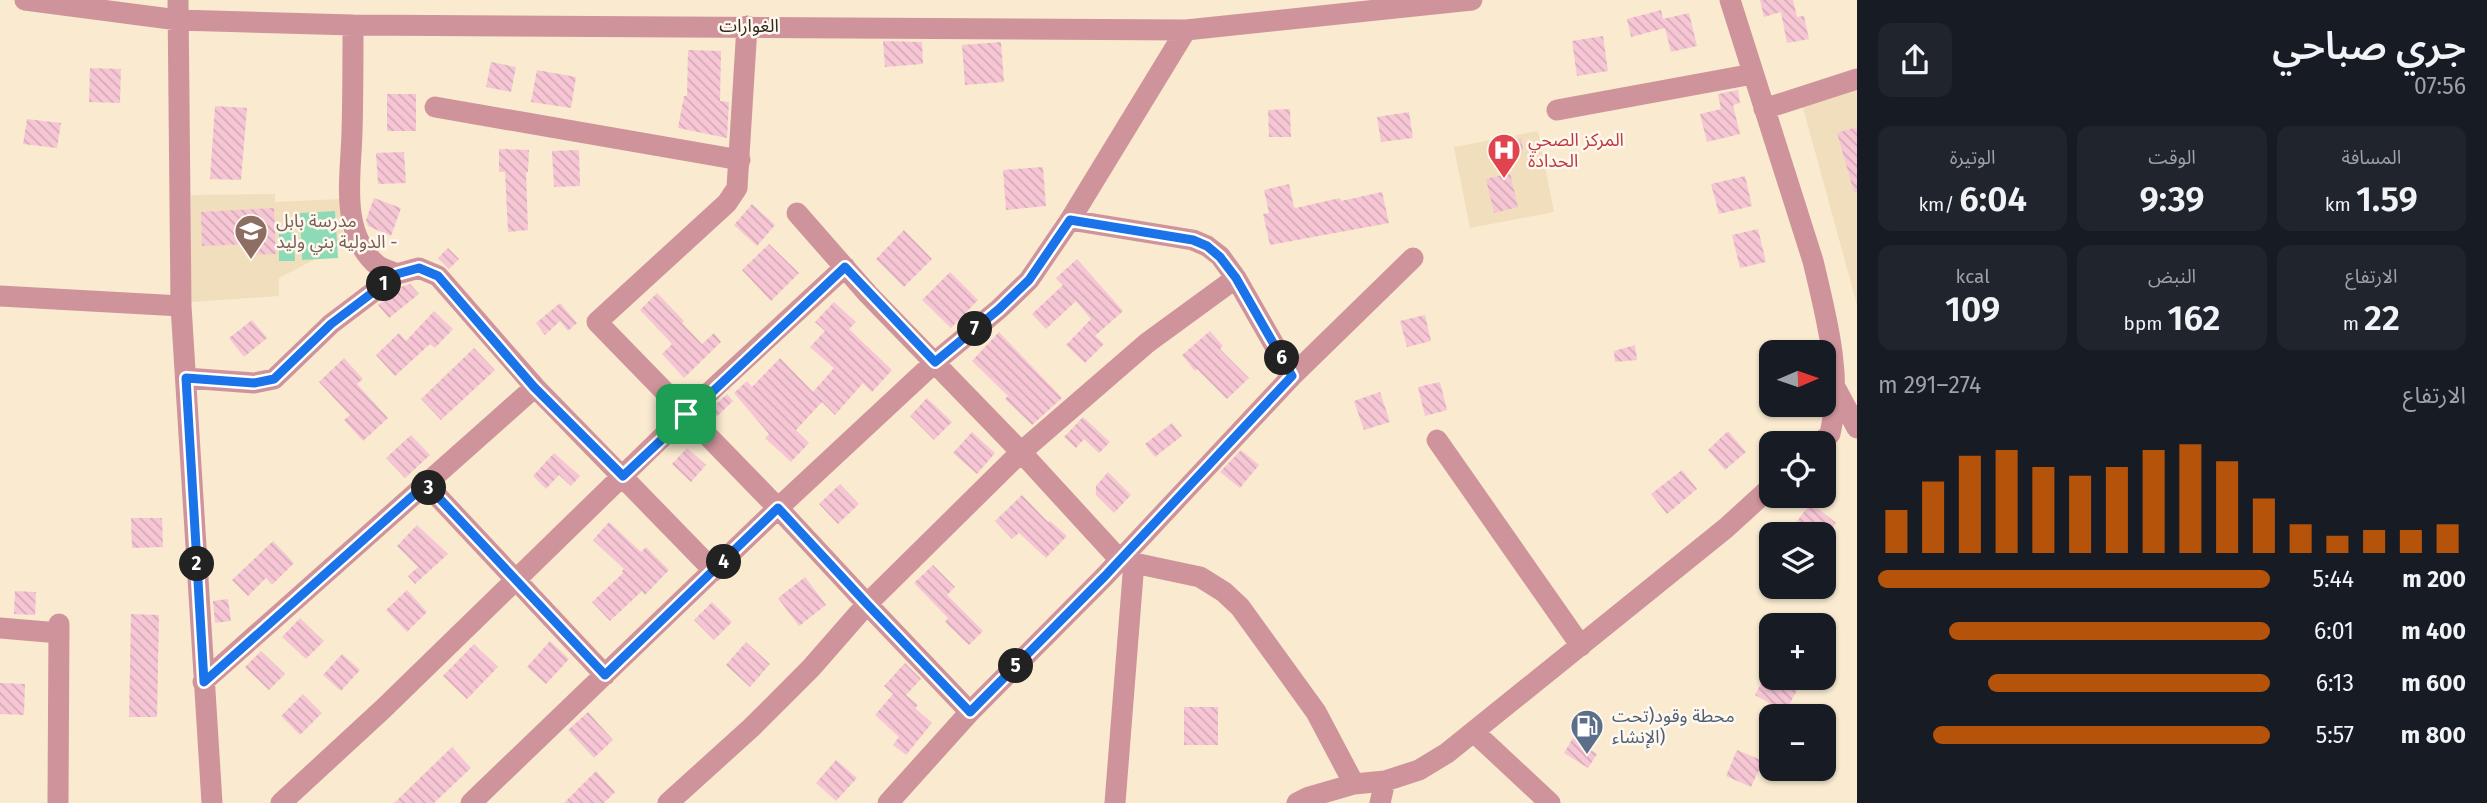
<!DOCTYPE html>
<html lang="ar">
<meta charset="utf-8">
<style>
:root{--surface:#171b24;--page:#20242c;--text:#f1f3f6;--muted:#9ea1a6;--accent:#b45309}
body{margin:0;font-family:"Fira Sans","Noto Sans Arabic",sans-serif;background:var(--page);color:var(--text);direction:rtl;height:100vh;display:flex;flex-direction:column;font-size:26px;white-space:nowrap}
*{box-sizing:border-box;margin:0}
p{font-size:23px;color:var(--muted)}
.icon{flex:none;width:38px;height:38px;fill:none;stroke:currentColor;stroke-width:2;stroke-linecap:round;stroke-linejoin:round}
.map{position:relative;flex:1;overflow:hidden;direction:ltr}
.sheet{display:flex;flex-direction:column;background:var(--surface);width:630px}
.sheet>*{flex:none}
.needle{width:46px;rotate:88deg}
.controls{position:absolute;left:1759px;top:340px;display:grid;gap:14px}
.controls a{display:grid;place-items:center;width:77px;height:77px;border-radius:14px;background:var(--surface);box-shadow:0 2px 5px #0004;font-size:35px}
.pin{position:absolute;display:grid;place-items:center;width:60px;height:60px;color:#fff;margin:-30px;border-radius:14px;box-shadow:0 4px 10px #0006}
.km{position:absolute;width:35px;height:35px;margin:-18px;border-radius:50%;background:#222;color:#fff;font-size:19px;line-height:35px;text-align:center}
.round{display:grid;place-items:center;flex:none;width:74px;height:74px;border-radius:14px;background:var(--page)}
.overview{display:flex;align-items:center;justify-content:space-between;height:119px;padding:0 21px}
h1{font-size:38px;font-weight:600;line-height:52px}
.metrics{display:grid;grid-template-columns:repeat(3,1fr);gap:10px;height:119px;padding:7px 21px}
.metrics div{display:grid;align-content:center;border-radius:14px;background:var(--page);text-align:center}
.metrics b{font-size:35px;font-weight:600}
.metrics small{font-size:19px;font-weight:400}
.metrics p{font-size:19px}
.chart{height:196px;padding:14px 21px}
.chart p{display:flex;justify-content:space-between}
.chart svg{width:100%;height:126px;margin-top:7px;stroke:var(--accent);stroke-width:6}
ul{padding:0 21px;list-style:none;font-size:23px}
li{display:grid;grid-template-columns:112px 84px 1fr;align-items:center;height:52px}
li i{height:18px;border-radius:9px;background:var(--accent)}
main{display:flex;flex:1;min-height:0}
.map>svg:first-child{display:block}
</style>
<main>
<section class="sheet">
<div class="overview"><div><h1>جري صباحي</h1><p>07:56</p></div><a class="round"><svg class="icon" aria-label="share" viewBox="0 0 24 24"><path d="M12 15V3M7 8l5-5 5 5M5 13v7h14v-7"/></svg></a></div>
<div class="metrics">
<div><p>المسافة</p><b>1.59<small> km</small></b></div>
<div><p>الوقت</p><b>9:39</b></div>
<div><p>الوتيرة</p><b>6:04<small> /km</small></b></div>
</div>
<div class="metrics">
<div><p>الارتفاع</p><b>22<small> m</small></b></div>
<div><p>النبض</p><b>162<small> bpm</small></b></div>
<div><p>kcal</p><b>109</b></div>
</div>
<div class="chart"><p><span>الارتفاع</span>274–291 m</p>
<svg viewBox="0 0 160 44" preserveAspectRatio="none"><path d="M5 44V29M15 44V19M25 44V10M35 44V8M45 44V14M55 44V17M65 44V14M75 44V8M85 44V6M95 44V12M105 44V25M115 44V34M125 44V38M135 44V36M145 44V36M155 44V34"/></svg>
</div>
<ul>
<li><b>200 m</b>5:44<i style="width:100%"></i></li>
<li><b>400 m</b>6:01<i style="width:82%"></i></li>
<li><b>600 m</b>6:13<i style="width:72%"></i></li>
<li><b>800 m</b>5:57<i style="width:86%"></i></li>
</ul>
</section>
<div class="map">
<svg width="1857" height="803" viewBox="0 0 1857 803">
<defs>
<pattern id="building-back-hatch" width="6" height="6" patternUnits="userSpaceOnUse" patternTransform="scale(1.75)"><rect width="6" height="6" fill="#f7c6d5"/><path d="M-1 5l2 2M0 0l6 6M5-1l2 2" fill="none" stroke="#d4aab7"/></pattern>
</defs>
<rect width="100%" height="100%" fill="#f9ead0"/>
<path fill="#f1debd" d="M1857,89V305L1802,104Z
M1538,131L1554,212L1470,228L1454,147Z
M275,194V202L341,199L344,244L279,278V296L191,302V195Z"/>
<path fill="#8ddbb6" d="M335,211L338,258L302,260L300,213Z
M279,232H294L295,261H279Z"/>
<path fill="url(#building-back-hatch)" d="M1760,0H1793L1797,17L1804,16L1809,39L1787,43L1781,12L1764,17Z
M1661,10L1663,19L1689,13L1697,46L1671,52L1665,28L1631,37L1627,19Z
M1603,36L1608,71L1577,76L1572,41Z
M883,41L922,42L923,64L885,67Z
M1001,42L1004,82L965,85L962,45Z
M688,50L721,51L720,101L729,102L727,138L678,128L684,96H687Z
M491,62L516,67L511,92L486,87Z
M90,68L121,69L120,103L89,102Z
M537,70L576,77L571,108L531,102Z
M1738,90L1740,103L1733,105L1740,134L1707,142L1700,114L1721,109L1718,94Z
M387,94H416V131H387Z
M215,106L247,108L241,180L210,179Z
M1290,109L1291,137H1269L1268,110Z
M1409,112L1413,138L1381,142L1377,117Z
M27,119L61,123L57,148L23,144Z
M1857,127V192H1854L1837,133Z
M1521,138L1523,150L1497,155L1495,143Z
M499,149L529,150L528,172H526L528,230L508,232L505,172H499Z
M579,150L580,186L554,187L552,151Z
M404,152L406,183L378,184L376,153Z
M1043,167L1046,206L1006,210L1003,170Z
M1510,173L1518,207L1494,213L1486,179Z
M1745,176L1752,206L1719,214L1711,184Z
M1289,184L1294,207L1296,208L1340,198L1341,201L1382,192L1389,223L1270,245L1263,214L1269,213L1264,190Z
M374,198L401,208L391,236L368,226L366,220Z
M752,204L775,225L757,246L734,225Z
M274,208L276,254L250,255V244L202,246L201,212Z
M1758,229L1766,262L1740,268L1732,235Z
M904,230L932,259L904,287L876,259Z
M769,244L799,273L771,301L742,270Z
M448,248L459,259L449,269L438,258Z
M1077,259L1123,311L1095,336L1104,344L1085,363L1066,345L1091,319L1076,301L1046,329L1032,314L1063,285L1056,278Z
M950,272L978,300L951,328L922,300Z
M410,284L419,294L389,318L378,305L403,286Z
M657,293L684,321L682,323L702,344L714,333L721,342L684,378L662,354L672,344L640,310Z
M834,302L856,322L849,329L892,370L872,392L863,383L835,415L822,402L796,430L809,443L791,462L765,438L769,434L734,393L747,381L752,387L780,358L813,392L834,368L810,347L825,331L815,322Z
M560,303L577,323L568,331L560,321L545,335L536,323Z
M434,311L453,329L435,348L430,344L395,376L376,355L399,333L406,341Z
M1425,315L1431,341L1407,347L1400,321Z
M252,320L267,338L244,357L229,338Z
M1210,331L1223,346L1220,349L1249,378L1227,399L1197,369L1195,371L1182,355Z
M999,332L1062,398L1032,425L1005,399L1008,396L972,361Z
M1635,345L1637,360L1615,362L1614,351Z
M474,348L495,370L441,420L421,399Z
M344,358L363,379L357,384L388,418L363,441L344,420L350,415L319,382Z
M1440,382L1447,410L1425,416L1418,387Z
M1380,392L1390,422L1364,430L1354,401Z
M727,394L733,401L712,421L705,414Z
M927,398L952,422L934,440L910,416Z
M1083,417L1110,442L1099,453L1084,439L1076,448L1064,437Z
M1172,423L1182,436L1155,457L1145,444Z
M1728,431L1746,452L1725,470L1708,450Z
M972,432L995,453L977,474L953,453Z
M411,435L430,455L405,478L386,458Z
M687,448L706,465L691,482L672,464Z
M1241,450L1259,465L1240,488L1220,472Z
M554,453L580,476L571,486L559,475L546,489L533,476Z
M1682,470L1697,489L1667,514L1651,494Z
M1108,472L1131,495L1114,513L1096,495V486Z
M840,484L859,504L838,524L819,504Z
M1022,495L1048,522L1050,521L1067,536L1046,558L1019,533L1012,539L995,521Z
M1811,503L1836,523L1828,534H1787Z
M131,518H162L163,547L132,548Z
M609,522L641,552L646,547L669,570L645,595L642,591L610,621L592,602L623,573L622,571L624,569L593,540Z
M417,525L448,554L415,584L408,576L418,567L397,546Z
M273,541L294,563L272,585L266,578L248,596L232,580Z
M933,565L955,587L947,595L983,631L969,645L945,622L948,618L914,583Z
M805,577L826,605L799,626L778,598Z
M407,590L427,612L407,632L386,610Z
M15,591L36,592L35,615L14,614Z
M228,599L231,621L215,623L213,601Z
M712,602L732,622L714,640L694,620Z
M131,614L159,615L157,717H129Z
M300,618L324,641L306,659L282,637Z
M550,641L569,659L546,684L527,667Z
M746,642L770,664L750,687L726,665Z
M474,644L498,667L467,699L443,676Z
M261,651L285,674L269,690L245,667Z
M342,654L360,670L341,691L323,675Z
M905,663L921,679L906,695L918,705L915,708L932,723L906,755L893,745L899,737L875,715L893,694L884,686Z
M1764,677H1795L1802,681L1783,716H1765L1771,704L1755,695Z
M0,683L25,684L24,715L0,714Z
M303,694L322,713L300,735L281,716Z
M1184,707H1218V745H1184Z
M588,712L613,740L594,758L568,730Z
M1573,738L1597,754L1588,768L1564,753Z
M452,747L471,768L434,803H394Z
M1737,750L1763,761L1751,787L1726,776Z
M836,760L857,778L836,801L816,783Z
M596,771L615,792L604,803H564Z"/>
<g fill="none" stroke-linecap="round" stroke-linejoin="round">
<path stroke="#cf949b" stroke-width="21" d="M25,0L178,20L353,25L1186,30L1472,0
M178,0L181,306L212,803
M1730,0L1813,261C1826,316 1843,377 1830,434L1820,443
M353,25C353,61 353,97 352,132C351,176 339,232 377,265C382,269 391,271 397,274
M747,26L737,188L727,203L597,322L778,508L867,604L970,712
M435,107L740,160
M1764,109L1857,79
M1557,110L1753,74
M797,213L868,294L1021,452L1120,560L1200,577L1224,592L1240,607L1316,712L1354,784
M1070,220L1193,240L1207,246L1220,256L1236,278L1292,376
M0,296L181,306
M186,378L254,383L274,379L331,324L397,274L419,268L438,276L535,387L714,571
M1836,389L1857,428
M1437,440L1581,646
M426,484L605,675
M0,628L59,633
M203,682L535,387
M1475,733L1550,803
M58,803L59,624
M281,803L383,709L686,414L845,267
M471,803L778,508L935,362L999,309L1029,280L1070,220L1186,30
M668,803L752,727L811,668L867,604L1021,452L1147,343L1236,278
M888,803L970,712L1105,576L1292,376L1413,258
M1115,803L1134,562
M1297,803L1309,797L1354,784L1385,781L1419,770L1447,753L1726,528L1771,487
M1380,803L1385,781"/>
</g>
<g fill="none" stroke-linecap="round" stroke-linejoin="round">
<defs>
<path id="route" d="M1070,220L1193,240L1207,246L1220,257L1236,278L1292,376L1105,576L970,712L867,604L778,508L605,675L426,484L204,682L186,378L254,383L274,379L331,324L397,274L419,268L438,276L534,387L623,476L845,267L935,362L999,309L1029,280Z"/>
</defs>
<use href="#route" stroke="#fff" stroke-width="14"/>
<use href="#route" stroke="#1a73e8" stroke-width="9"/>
</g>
<defs>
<symbol id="hospital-pin" viewBox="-11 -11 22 30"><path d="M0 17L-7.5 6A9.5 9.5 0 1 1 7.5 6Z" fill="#e0444e" stroke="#fff8ee"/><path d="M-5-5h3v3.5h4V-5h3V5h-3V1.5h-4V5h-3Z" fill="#fff"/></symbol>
<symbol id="school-pin" viewBox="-11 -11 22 30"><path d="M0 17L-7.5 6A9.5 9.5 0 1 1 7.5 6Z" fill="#8d6e63" stroke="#fff8ee"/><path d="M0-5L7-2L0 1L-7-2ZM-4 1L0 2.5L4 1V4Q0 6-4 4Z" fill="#fff"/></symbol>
<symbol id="fuel-pin" viewBox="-11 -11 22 30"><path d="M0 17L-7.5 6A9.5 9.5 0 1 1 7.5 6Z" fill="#5c6f8a" stroke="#fff8ee"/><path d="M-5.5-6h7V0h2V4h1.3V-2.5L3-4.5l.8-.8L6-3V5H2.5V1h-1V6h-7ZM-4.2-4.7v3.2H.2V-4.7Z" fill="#fff"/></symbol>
</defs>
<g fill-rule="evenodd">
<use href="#hospital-pin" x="1485" y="131" width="38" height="52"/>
<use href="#school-pin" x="232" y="212" width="38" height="52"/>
<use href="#fuel-pin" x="1568" y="707" width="38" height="52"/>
</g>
<g text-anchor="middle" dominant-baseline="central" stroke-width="5" stroke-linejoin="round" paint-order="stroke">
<g font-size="18" fill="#2f2920" stroke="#fff8ee">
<text x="749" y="26">الغوارات</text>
</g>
<g font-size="18" fill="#be3a42" stroke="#fff8ee" text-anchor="start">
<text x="1528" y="140">المركز الصحي<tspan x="1528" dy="21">الحدادة</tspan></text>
</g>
<g font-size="18" fill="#785e54" stroke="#fff8ee" text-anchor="start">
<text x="276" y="221">مدرسة بابل<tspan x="276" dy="21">الدولية بني وليد -</tspan></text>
</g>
<g font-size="18" fill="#4e5e75" stroke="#fff8ee" text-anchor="start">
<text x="1612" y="716">محطة وقود(تحت<tspan x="1612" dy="21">الإنشاء)</tspan></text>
</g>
</g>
</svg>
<div class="controls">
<a><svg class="needle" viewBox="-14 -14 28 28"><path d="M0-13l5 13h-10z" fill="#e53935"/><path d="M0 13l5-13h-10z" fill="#9ea1a6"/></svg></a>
<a><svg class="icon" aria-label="locate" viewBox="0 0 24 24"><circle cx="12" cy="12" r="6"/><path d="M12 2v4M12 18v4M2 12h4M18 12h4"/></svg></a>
<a><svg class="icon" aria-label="layers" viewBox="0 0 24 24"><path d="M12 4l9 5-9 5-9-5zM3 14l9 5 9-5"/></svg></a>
<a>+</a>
<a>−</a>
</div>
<div class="pin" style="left:686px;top:414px;background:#1e9e55"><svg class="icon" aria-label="arrive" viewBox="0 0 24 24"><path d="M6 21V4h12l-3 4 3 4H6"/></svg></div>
<b class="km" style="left:384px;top:284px">1</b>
<b class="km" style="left:197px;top:564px">2</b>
<b class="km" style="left:429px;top:488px">3</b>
<b class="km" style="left:724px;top:562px">4</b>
<b class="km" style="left:1016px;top:666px">5</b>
<b class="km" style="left:1282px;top:358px">6</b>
<b class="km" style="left:975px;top:329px">7</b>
</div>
</main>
